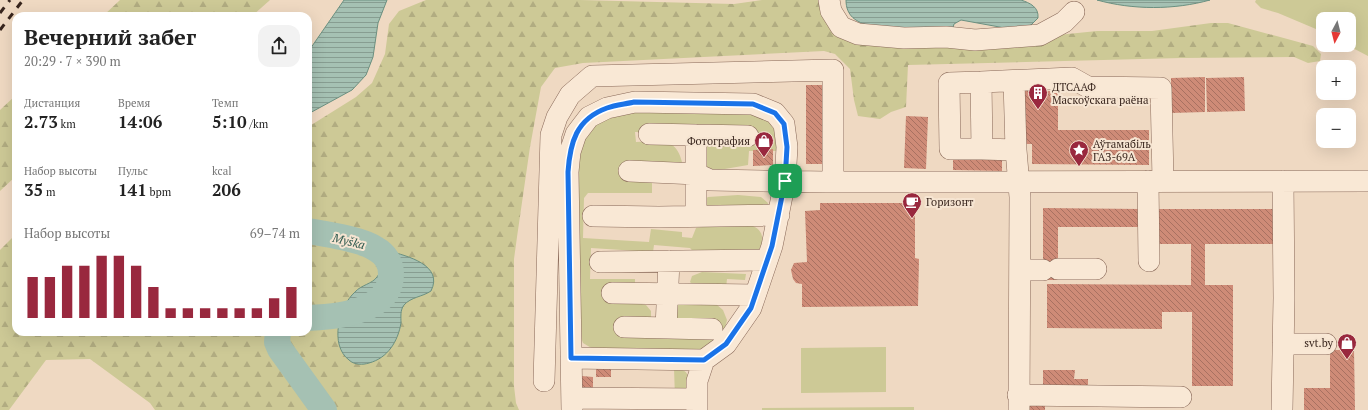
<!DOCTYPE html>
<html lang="ru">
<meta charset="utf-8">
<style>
:root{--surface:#fff;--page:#f2f2f2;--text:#222;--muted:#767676;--accent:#99283e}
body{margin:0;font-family:"PT Serif",serif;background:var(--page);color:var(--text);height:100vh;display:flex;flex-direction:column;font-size:15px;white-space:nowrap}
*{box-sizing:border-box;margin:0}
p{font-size:13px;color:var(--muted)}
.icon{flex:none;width:22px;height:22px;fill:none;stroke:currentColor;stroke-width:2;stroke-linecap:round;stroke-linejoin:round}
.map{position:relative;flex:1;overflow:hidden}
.sheet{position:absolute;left:12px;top:12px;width:300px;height:324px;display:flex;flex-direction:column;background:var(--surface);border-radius:12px;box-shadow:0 4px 16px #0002}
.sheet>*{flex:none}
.needle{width:26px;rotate:187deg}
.buttons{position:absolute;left:1316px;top:12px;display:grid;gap:8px}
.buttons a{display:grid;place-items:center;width:40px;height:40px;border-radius:8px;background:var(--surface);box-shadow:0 4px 16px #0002;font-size:20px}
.pin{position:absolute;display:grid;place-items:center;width:34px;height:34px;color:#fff;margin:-17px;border-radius:8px;box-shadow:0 2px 6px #0006}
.round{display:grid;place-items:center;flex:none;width:42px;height:42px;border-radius:12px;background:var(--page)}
.head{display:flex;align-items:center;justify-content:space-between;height:68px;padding:0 12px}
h1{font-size:22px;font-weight:600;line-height:30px}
.metrics{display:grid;grid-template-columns:repeat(3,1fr);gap:6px;height:68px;padding:4px 12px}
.metrics div{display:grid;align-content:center}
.metrics b{font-size:17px;font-weight:600}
.metrics small{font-size:11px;font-weight:400}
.metrics p{font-size:11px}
.chart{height:112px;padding:8px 12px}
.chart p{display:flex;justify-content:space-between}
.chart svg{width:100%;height:72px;margin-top:4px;stroke:var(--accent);stroke-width:6}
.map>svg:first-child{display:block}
</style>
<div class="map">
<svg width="1368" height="410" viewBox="0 0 1368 410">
<defs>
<pattern id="forest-firs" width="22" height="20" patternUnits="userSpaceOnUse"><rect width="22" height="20" fill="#cdc996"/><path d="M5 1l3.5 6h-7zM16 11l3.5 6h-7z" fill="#b1ac81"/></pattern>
<pattern id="water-rules" width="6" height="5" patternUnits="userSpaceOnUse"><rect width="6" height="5" fill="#a5c1b3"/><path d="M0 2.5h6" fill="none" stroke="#879d91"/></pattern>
<pattern id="building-back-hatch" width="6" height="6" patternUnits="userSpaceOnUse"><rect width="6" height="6" fill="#ce8b77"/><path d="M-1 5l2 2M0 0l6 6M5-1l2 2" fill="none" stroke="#a87161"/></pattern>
</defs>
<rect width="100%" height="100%" fill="#efd9c2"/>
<path fill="#cdc996" d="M1256,0H1368V56L1347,45H1349V19H1323V32L1278,13L1261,8L1255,2Z
M659,110L754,112L769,121L777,135L779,151H749L748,165L719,170L700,168L704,144L741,134L635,132L636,142C657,141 676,136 682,162L677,171L652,179V193H588L584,198L583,238L649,242L651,229L682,232V237L692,238L696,228C704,226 747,223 753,226C768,233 762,247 754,257L700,259L690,248L654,245L653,252L591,248L590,279H635V295L637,303L646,305L651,311V318L618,328V336L707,337L676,327L672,306L682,303L716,304L723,310L727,320L724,332L717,342L700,350L593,349L583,343L580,335L578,191V152L586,134L597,123L619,114Z
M738,195L761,197L768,203L767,210L699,212L702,201L708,197Z
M702,272L746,274L745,280L727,279L726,288L693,285L690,282L692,276Z
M886,347V392L801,393V348Z
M674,368C688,370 688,373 690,386L675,398Z
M914,407V410H762V408Z"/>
<path fill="url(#forest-firs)" d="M120,0H270L252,16H103Z
M426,0H580L734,4L762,0H820L833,26L1058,35L1097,31H1152L1211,23H1228L1313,46L1321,54L1320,61L1308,63L1294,57L1181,58L908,65L906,107L891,112L880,119L858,116L854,100L850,69L835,54L824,51L583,63L555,68L541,87L530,147L517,237L514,259V386L516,403L519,410H155L150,403L90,359L46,360L9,410H0V250L16,234V332H308V127L356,97L372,83L385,54L389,24L399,11Z
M16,95V176L0,191V110Z"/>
<path fill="url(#water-rules)" stroke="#6b9080" d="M344,0H387L378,23L373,57L366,75L352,90L308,114V52Z
M846,0H1021C1030,3 1039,7 1038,18L1031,25L1025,27L1005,28L961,20L954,24L952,31L870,26C856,22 846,16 846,0Z
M1097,0H1210C1174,10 1133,10 1097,0Z
M389,251C407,256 444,265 431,291C422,297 411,297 404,305C400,310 401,317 401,323C398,341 388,358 369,363C363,365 354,365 349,360C329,345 339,306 355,292C361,285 372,284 377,277C385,267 373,251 389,251Z"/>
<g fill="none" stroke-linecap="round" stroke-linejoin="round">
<path stroke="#a5c1b3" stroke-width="26" d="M308,231C325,234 362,239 376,249C385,254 391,263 391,274C391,312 336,317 308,318
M278,332L277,342L280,349L324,410"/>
</g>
<path fill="url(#building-back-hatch)" d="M1205,77V112L1171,113V78Z
M1244,77L1245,111L1207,112L1206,78Z
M806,85H825V164H806Z
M1019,91H1058V130H1149V165L1032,164V144H1018Z
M906,116L928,117L926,169L904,168Z
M773,149V165L753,166V150Z
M953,157H1002V171L953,170Z
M820,203H915V258L919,259L918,306L802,307V284L796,283L793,279L791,270L794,263L807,262L805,211L820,210Z
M1043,208L1140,209V227H1058V280H1043Z
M1156,209H1274V244H1205V285H1233V386H1192V312H1162V329L1047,328V284L1191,285V244H1156Z
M1330,350H1354L1355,410H1304V388H1330Z
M596,368H611V377H596Z
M1043,370H1075L1074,379H1088V388H1043Z
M582,376L593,377V388L581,387Z
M1030,401H1045V410H1030Z"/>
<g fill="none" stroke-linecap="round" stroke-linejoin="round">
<defs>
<path id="minor" d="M829,0L831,11L841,27L858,34L904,38L946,37L975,40L1040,35L1064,22L1074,12
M1014,81L1016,150
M981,82L1072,78L1088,87L1161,88L1163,181
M649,134L696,135
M982,149H950L949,83L981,82L982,149L1016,150L1020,197L1019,410
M629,171L697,174L710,180L826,182L1368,181
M1148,181L1149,261
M593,216L659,217L779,215
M696,216V135L748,136
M600,262L767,260
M1058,269H1096
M1020,270H1043
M612,293L755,295
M624,327L712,329
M666,328L669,261
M1283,344H1326
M571,358L704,360
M544,381L551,135L557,117L570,95L592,76L833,70V182
M1018,395L1181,397
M572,398L697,399
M572,410L568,172L570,152L576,134L589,117L607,108L635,102L753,104L775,113L784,124L787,147L785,181L772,246L751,308L726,344L704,360L697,381V410
M1282,410L1284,298L1283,181"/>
</defs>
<use href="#minor" stroke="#896959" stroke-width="22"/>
<use href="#minor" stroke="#f9e8d5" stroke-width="21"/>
<path stroke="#38251d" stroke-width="3" stroke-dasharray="7 7" stroke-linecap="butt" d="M0,13L10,0
M0,30L23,0"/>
</g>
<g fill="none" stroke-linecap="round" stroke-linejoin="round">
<defs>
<path id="route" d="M634,102L753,104L775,113L784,124L787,147L785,181L772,246L751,308L726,344L704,360L571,358L568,172C570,143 576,119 607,108C615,105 626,104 634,102Z"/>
</defs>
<use href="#route" stroke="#fff" stroke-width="8"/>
<use href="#route" stroke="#1a73e8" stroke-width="5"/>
</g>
<defs>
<symbol id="building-pin" viewBox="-11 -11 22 30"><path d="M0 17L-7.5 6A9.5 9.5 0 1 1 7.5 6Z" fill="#99283e" stroke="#f6e5d2"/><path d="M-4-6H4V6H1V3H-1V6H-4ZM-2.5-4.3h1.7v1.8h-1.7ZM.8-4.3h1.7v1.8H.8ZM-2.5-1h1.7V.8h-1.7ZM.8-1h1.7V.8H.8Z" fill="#fff"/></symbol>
<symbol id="shop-pin" viewBox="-11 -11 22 30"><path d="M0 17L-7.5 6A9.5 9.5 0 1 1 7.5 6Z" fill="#99283e" stroke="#f6e5d2"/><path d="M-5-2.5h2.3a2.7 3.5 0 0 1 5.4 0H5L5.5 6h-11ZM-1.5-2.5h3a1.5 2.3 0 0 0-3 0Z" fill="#fff"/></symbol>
<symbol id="sight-pin" viewBox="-11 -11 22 30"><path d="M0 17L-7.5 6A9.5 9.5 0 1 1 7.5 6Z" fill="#99283e" stroke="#f6e5d2"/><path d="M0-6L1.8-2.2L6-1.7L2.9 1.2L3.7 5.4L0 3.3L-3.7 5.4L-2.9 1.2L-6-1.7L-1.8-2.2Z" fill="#fff"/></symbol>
<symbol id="cafe-pin" viewBox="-11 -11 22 30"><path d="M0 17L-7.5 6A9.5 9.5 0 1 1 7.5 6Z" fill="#99283e" stroke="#f6e5d2"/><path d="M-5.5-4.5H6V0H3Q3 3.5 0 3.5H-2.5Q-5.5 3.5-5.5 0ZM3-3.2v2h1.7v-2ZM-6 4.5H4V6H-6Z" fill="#fff"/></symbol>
</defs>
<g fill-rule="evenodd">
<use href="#building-pin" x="1027" y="82" width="22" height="30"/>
<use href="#shop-pin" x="753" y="130" width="22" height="30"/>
<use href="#sight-pin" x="1068" y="139" width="22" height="30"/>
<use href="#cafe-pin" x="901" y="191" width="22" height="30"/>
<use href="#shop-pin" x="1336" y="332" width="22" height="30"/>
</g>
<g text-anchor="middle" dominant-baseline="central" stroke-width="4" stroke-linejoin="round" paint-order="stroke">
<g font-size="11" fill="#38251d" stroke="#f6e5d2" text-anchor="start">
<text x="1052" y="87">ДТСААФ<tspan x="1052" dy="13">Маскоўскага раёна</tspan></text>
<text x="750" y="141" text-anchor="end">Фотография</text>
<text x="1093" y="144">Аўтамабіль<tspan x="1093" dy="13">ГАЗ-69А</tspan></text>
<text x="926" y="202">Горизонт</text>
<text x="1333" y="343" text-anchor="end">svt.by</text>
</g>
<g font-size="12" font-style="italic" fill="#2c584d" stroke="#f6e5d2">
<text transform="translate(349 241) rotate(14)">Муška</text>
</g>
</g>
</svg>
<div class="buttons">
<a><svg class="needle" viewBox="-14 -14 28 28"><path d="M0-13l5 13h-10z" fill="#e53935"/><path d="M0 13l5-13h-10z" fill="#767676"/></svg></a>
<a>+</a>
<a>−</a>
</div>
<div class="pin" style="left:785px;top:181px;background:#1e9e55"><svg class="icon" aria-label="arrive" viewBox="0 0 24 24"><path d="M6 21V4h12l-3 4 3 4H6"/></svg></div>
<section class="sheet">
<div class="head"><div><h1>Вечерний забег</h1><p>20:29 · 7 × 390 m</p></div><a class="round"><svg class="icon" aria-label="share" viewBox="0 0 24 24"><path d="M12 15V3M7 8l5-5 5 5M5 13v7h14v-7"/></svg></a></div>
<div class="metrics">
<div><p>Дистанция</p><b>2.73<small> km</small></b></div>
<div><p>Время</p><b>14:06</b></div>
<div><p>Темп</p><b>5:10<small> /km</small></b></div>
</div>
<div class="metrics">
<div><p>Набор высоты</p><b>35<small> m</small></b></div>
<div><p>Пульс</p><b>141<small> bpm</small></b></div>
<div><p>kcal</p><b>206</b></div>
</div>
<div class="chart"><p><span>Набор высоты</span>69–74 m</p>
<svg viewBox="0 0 160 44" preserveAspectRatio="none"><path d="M5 44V19M15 44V19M25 44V12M35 44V12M45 44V6M55 44V6M65 44V12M75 44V25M85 44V38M95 44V38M105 44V38M115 44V38M125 44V38M135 44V38M145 44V32M155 44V25"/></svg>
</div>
</section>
</div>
